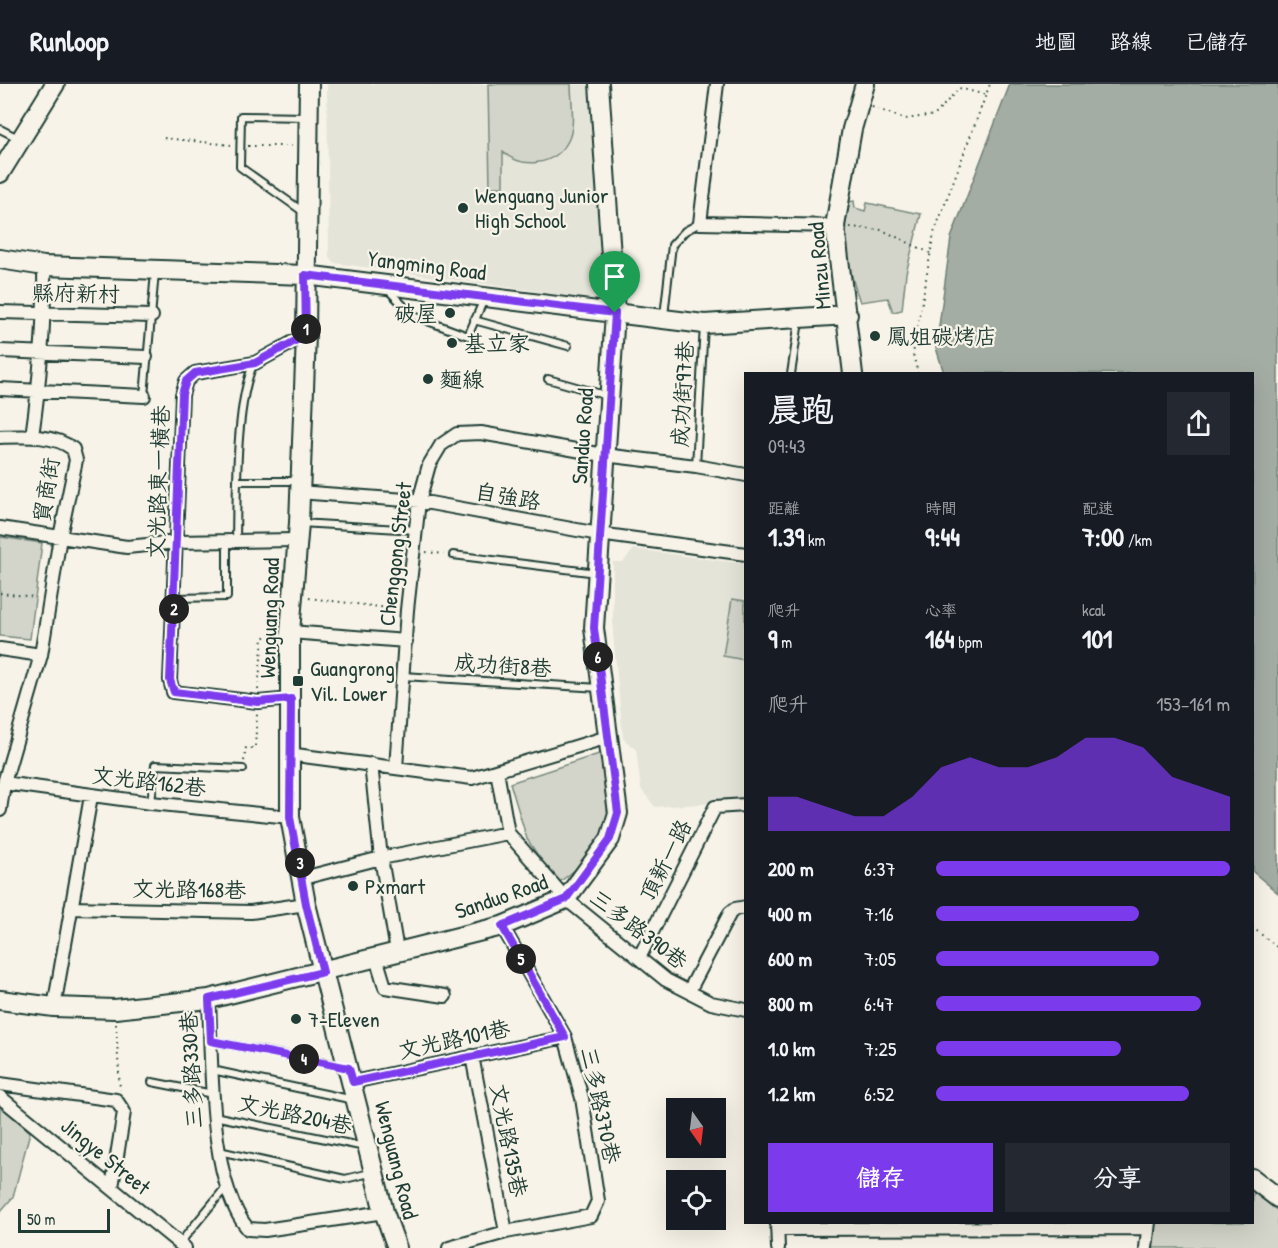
<!DOCTYPE html>
<html lang="zh-TW">
<meta charset="utf-8">
<style>
:root{--surface:#171b24;--page:#242831;--text:#f1f3f6;--muted:#9ea1a6;--line:#363941;--accent:#7c3aed}
body{margin:0;font-family:"Patrick Hand","LXGW WenKai TC",sans-serif;background:var(--page);color:var(--text);height:100vh;display:flex;flex-direction:column;font-size:22px;white-space:nowrap}
*{box-sizing:border-box;margin:0}
p{font-size:20px;color:var(--muted)}
.icon{flex:none;width:33px;height:33px;fill:none;stroke:currentColor;stroke-width:2;stroke-linecap:round;stroke-linejoin:round}
.map{position:relative;flex:1;overflow:hidden}
.sheet{position:absolute;left:744px;top:288px;width:510px;height:852px;display:flex;flex-direction:column;background:var(--surface);border-radius:0px;box-shadow:0 6px 24px #0002}
.sheet>*{flex:none}
.needle{width:39px;rotate:166deg}
.fabs{position:absolute;left:666px;top:1014px;display:grid;gap:12px}
.fabs a{display:grid;place-items:center;width:60px;height:60px;border-radius:0px;background:var(--surface);box-shadow:0 6px 24px #0002;font-size:30px}
.scale{position:absolute;left:18px;bottom:15px;width:92px;box-sizing:border-box;padding-left:6px;border:3px solid #1f3d34;border-top:0;font-size:16px;line-height:21px;white-space:nowrap;color:#1f3d34;-webkit-text-stroke:4px #f7f3e8;paint-order:stroke}
.pin{position:absolute;display:grid;place-items:center;width:51px;height:51px;color:#fff;margin:-62px -26px;border-radius:50% 50% 50% 0;rotate:-45deg;box-shadow:0 0 6px #0007}
.pin .icon{rotate:45deg}
.km{position:absolute;width:30px;height:30px;margin:-15px;border-radius:50%;background:#222;color:#fff;font-size:16px;line-height:30px;text-align:center}
.round{display:grid;place-items:center;flex:none;width:63px;height:63px;border-radius:0px;background:var(--page)}
.overview{display:flex;align-items:center;justify-content:space-between;height:102px;padding:0 24px}
h1{font-size:33px;font-weight:800;line-height:45px}
.metrics{display:grid;grid-template-columns:repeat(3,1fr);gap:9px;height:102px;padding:6px 24px}
.metrics div{display:grid;align-content:center}
.metrics b{font-size:26px;font-weight:800}
.metrics small{font-size:16px;font-weight:400}
.metrics p{font-size:16px}
.chart{height:168px;padding:12px 24px}
.chart p{display:flex;justify-content:space-between}
.chart svg{width:100%;height:108px;margin-top:6px;fill:var(--accent);opacity:.7}
.button{display:flex;gap:12px;margin-top:auto;padding:12px 24px}
.button a{flex:1;height:69px;border-radius:0px;background:var(--accent);color:#fff;font-size:24px;font-weight:800;line-height:69px;text-align:center}
.button a+a{background:var(--page);color:var(--text)}
ul{padding:0 24px;list-style:none;font-size:20px}
li{display:grid;grid-template-columns:96px 72px 1fr;align-items:center;height:45px}
li i{height:15px;border-radius:8px;background:var(--accent)}
header{display:flex;align-items:center;gap:36px;box-sizing:border-box;height:84px;padding:0 30px;background:var(--surface);border-bottom:2px solid var(--line)}
header strong{font-size:28px}
nav{display:flex;gap:33px;margin-inline-start:auto;font-size:21px}
.map>svg:first-child{display:block}
</style>
<header>
<strong>Runloop</strong>
<nav><a>地圖</a><a>路線</a><a>已儲存</a></nav>
</header>
<div class="map">
<svg width="1278" height="1164" viewBox="0 0 1278 1164">
<rect width="100%" height="100%" fill="#f7f3e8"/>
<filter id="ink" filterUnits="userSpaceOnUse"><feTurbulence type="fractalNoise" baseFrequency=".0167" numOctaves="2"/><feDisplacementMap in="SourceGraphic" scale="12" xChannelSelector="R" yChannelSelector="G"/><feConvolveMatrix kernelMatrix="1 2 1 2 8 2 1 2 1" color-interpolation-filters="sRGB"/></filter>
<g filter="url(#ink)">
<path fill="#e5e4d9" d="M327,0H588L604,209L598,216L335,179L329,174Z
M634,465L745,480V717L655,723L641,705L636,666L623,654L613,550V478H623Z"/>
<path fill="#d3d5ca" stroke="#79897f" stroke-width="1.5" d="M488,0H571C571,17 576,42 568,57C555,82 522,85 503,68V103H490Z
M854,117L855,124L865,127L867,119L921,130L906,189L902,226L893,228L888,214L860,218C848,185 841,152 846,118Z
M0,453L42,459L30,555L0,552Z
M732,515L745,517V576L723,572Z
M605,668C615,741 620,753 557,800L527,755L510,699Z
M0,1022L30,1048L13,1113L0,1128Z
M1253,1108L1278,1127V1164H1152L1153,1139L1252,1138Z"/>
<path fill="#a4ada3" stroke="#6f8077" stroke-width="1.5" d="M1010,0H1278V809L1253,788L1252,290L944,289L936,264L951,154Z"/>
<g fill="none" stroke-linecap="round" stroke-linejoin="round">
<defs>
<path id="lane" d="M0,45L18,54
M305,129L240,83L241,32L307,33
M387,205L414,232L468,252L484,215
M664,232L672,161L685,147L700,139
M474,236L568,262
M791,290L799,237
M548,295L608,312
M144,312L155,188
M696,382L704,241
M237,397H298
M300,439L416,446
M236,456C237,410 235,319 254,279
M453,471L597,489
M175,514L227,513V457
M403,592L600,604
M151,719L155,681L243,685
M211,957L346,983
M212,986L354,1016
M152,998L213,1010
M214,1032L365,1063
M219,1067L345,1095L370,1089
M179,1160L226,1103"/>
<path id="street" d="M717,0L700,139L835,142
M0,228L152,232
M0,267L146,273
M0,305L144,312
M32,352C40,296 45,239 44,182
M0,353C24,352 54,350 73,365L76,376L60,453L41,571L4,699L0,726
M298,408L419,417L599,450L746,470
M0,444L127,463L177,458L296,456
M290,548L406,557
M0,565L41,571
M291,615L258,618L173,608L170,596L182,311L186,297L195,289L255,279L306,251
M288,670L472,694L608,653
M371,680L381,774L397,867
M396,684L407,526L419,417L429,381L441,361L457,350L481,349L604,371L696,382L746,391
M497,687L508,749L566,815L666,896L711,919L746,926
M4,699L151,719L290,733
M303,794L381,774L508,749
M71,824L251,828L306,820
M376,873L385,903L445,912
M639,874L715,723L746,721
M689,907L730,829L735,825L746,823
M209,915C212,978 208,1097 248,1145L265,1146L384,1128
M54,923L91,712
M472,972L506,1148
M353,998L565,953
M0,1000L116,1016L124,1028L112,1103
M0,1013L185,1164
M777,1138L778,1164
M777,1145L1148,1144
M449,1164L506,1148L591,1132L598,1117L582,1014L565,953L502,842
M1146,1164L1149,1138"/>
<path id="secondary" d="M309,0L306,251L299,439L290,548V733L306,820L384,1128L397,1164
M0,89L55,0
M0,175L44,182L305,191L704,240L848,231
M853,290L835,142L852,45L865,0
M0,916L54,923L115,925L209,915L502,842L566,815L610,755L618,729L594,544L615,229L599,0
M1252,1094L1278,1114"/>
</defs>
<use href="#lane" stroke="#1f3d34" stroke-width="10"/>
<use href="#street" stroke="#1f3d34" stroke-width="16"/>
<use href="#secondary" stroke="#1f3d34" stroke-width="22"/>
<path stroke="#1f3d34" stroke-width="2" stroke-dasharray="1.5 4.5" stroke-linecap="butt" d="M872,23L905,35L935,31L959,4L986,11
M164,54L231,61
M248,62H294
M850,143L882,146L930,169
M918,290L913,270L934,149L990,0
M426,468L444,470
M0,509L35,513
M309,514L396,525
M258,606L263,554L276,548
M244,677L246,664H255L257,630
M1252,843L1278,864
M116,940L120,1006"/>
<use href="#lane" stroke="#f7f3e8" stroke-width="6"/>
<use href="#street" stroke="#f7f3e8" stroke-width="12"/>
<use href="#secondary" stroke="#f7f3e8" stroke-width="18"/>
</g>
</g>
<g fill="none" stroke-linecap="round" stroke-linejoin="round" filter="url(#ink)">
<defs>
<path id="route" d="M305,191L615,229L594,544L618,729L610,755L566,815L502,842L565,953L353,998L349,984L211,957L209,915L323,888L306,820L290,733L291,615L258,618L174,608L170,596L182,310L186,297L195,289L255,279L306,251Z"/>
</defs>
<use href="#route" stroke="#fff" stroke-width="12"/>
<use href="#route" stroke="#7c3aed" stroke-width="8"/>
</g>
<g fill="#1f3d34" stroke="#f7f3e8" stroke-width="2">
<circle cx="463" cy="124" r="6"/>
<circle cx="450" cy="229" r="6"/>
<circle cx="875" cy="252" r="6"/>
<circle cx="452" cy="259" r="6"/>
<circle cx="428" cy="295" r="6"/>
<rect x="292" y="591" width="12" height="12" rx="3"/>
<circle cx="353" cy="802" r="6"/>
<circle cx="296" cy="935" r="6"/>
</g>
<g text-anchor="middle" dominant-baseline="central" stroke-width="4.5" stroke-linejoin="round" paint-order="stroke">
<g font-size="22" fill="#1f3d34" stroke="#f7f3e8" text-anchor="start">
<text x="475" y="111">Wenguang Junior<tspan x="475" dy="25">High School</tspan></text>
<text x="438" y="229" text-anchor="end">破屋</text>
<text x="887" y="252">鳳姐碳烤店</text>
<text x="464" y="259">基立家</text>
<text x="440" y="295">麵線</text>
<text x="310" y="584">Guangrong<tspan x="310" dy="25">Vil. Lower</tspan></text>
<text x="365" y="802">Pxmart</text>
<text x="308" y="935">7-Eleven</text>
</g>
<g font-size="22" fill="#1f3d34" stroke="#f7f3e8">
<text transform="translate(427 181) rotate(7)">Yangming Road</text>
<text transform="translate(819 182) rotate(-95)">Minzu Road</text>
<text transform="translate(76 209) rotate(1)">縣府新村</text>
<text transform="translate(682 310) rotate(-87)">成功街97巷</text>
<text transform="translate(582 352) rotate(-86)">Sanduo Road</text>
<text transform="translate(158 398) rotate(-88)">文光路東一橫巷</text>
<text transform="translate(46 406) rotate(-81)">貿商街</text>
<text transform="translate(508 412) rotate(10)">自強路</text>
<text transform="translate(395 470) rotate(-83)">Chenggong Street</text>
<text transform="translate(269 534) rotate(-88)">Wenguang Road</text>
<text transform="translate(503 581) rotate(4)">成功街8巷</text>
<text transform="translate(149 697) rotate(7)">文光路162巷</text>
<text transform="translate(665 776) rotate(-63)">頂新一路</text>
<text transform="translate(189 805) rotate(1)">文光路168巷</text>
<text transform="translate(501 812) rotate(-19)">Sanduo Road</text>
<text transform="translate(639 845) rotate(37)">三多路390巷</text>
<text transform="translate(454 955) rotate(-12)">文光路101巷</text>
<text transform="translate(191 986) rotate(-93)">三多路330巷</text>
<text transform="translate(601 1021) rotate(78)">三多路370巷</text>
<text transform="translate(295 1030) rotate(12)">文光路204巷</text>
<text transform="translate(509 1056) rotate(79)">文光路135巷</text>
<text transform="translate(106 1072) rotate(39)">Jingye Street</text>
<text transform="translate(397 1076) rotate(76)">Wenguang Road</text>
</g>
</g>
</svg>
<div class="fabs">
<a><svg class="needle" viewBox="-14 -14 28 28"><path d="M0-13l5 13h-10z" fill="#e53935"/><path d="M0 13l5-13h-10z" fill="#9ea1a6"/></svg></a>
<a><svg class="icon" aria-label="locate" viewBox="0 0 24 24"><circle cx="12" cy="12" r="6"/><path d="M12 2v4M12 18v4M2 12h4M18 12h4"/></svg></a>
</div>
<div class="scale">50 m</div>
<div class="pin" style="left:615px;top:229px;background:#1e9e55"><svg class="icon" aria-label="arrive" viewBox="0 0 24 24"><path d="M6 21V4h12l-3 4 3 4H6"/></svg></div>
<b class="km" style="left:306px;top:245px">1</b>
<b class="km" style="left:174px;top:525px">2</b>
<b class="km" style="left:300px;top:779px">3</b>
<b class="km" style="left:304px;top:975px">4</b>
<b class="km" style="left:521px;top:875px">5</b>
<b class="km" style="left:598px;top:573px">6</b>
<section class="sheet">
<div class="overview"><div><h1>晨跑</h1><p>09:43</p></div><a class="round"><svg class="icon" aria-label="share" viewBox="0 0 24 24"><path d="M12 15V3M7 8l5-5 5 5M5 13v7h14v-7"/></svg></a></div>
<div class="metrics">
<div><p>距離</p><b>1.39<small> km</small></b></div>
<div><p>時間</p><b>9:44</b></div>
<div><p>配速</p><b>7:00<small> /km</small></b></div>
</div>
<div class="metrics">
<div><p>爬升</p><b>9<small> m</small></b></div>
<div><p>心率</p><b>164<small> bpm</small></b></div>
<div><p>kcal</p><b>101</b></div>
</div>
<div class="chart"><p><span>爬升</span>153–161 m</p>
<svg viewBox="0 0 160 44" preserveAspectRatio="none"><path d="M0 44V30L10 30L20 34L30 38L40 38L50 30L60 18L70 14L80 18L90 18L100 14L110 6L120 6L130 10L140 22L150 26L160 30V44z"/></svg>
</div>
<ul>
<li><b>200 m</b>6:37<i style="width:100%"></i></li>
<li><b>400 m</b>7:16<i style="width:69%"></i></li>
<li><b>600 m</b>7:05<i style="width:76%"></i></li>
<li><b>800 m</b>6:47<i style="width:90%"></i></li>
<li><b>1.0 km</b>7:25<i style="width:63%"></i></li>
<li><b>1.2 km</b>6:52<i style="width:86%"></i></li>
</ul>
<div class="button"><a>儲存</a><a>分享</a></div>
</section>
</div>
